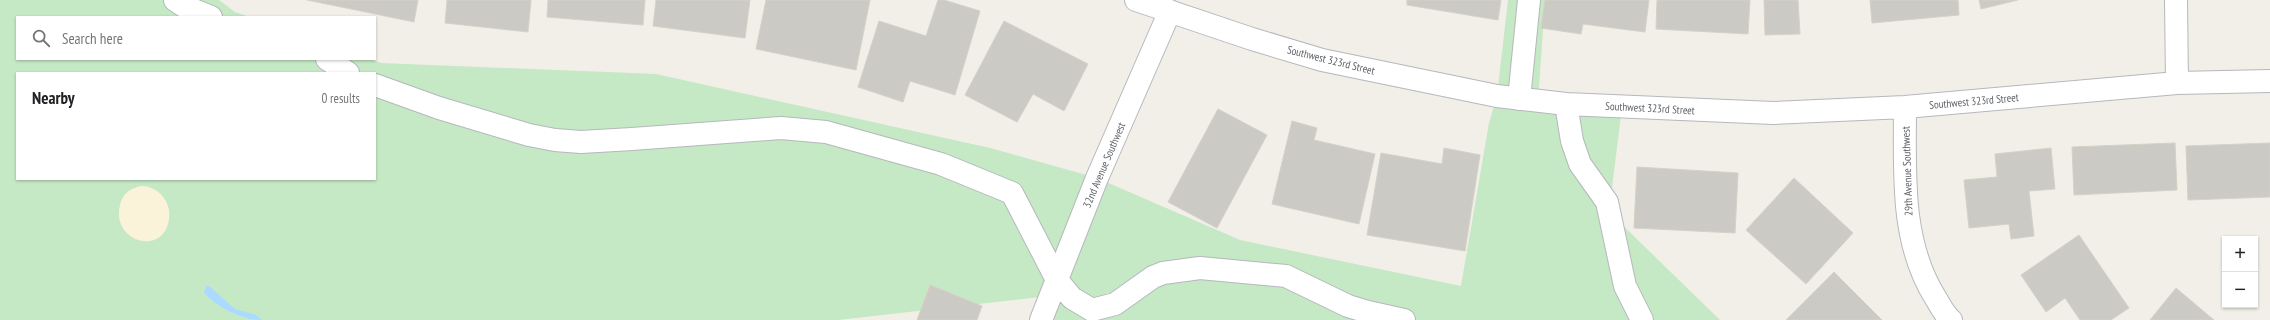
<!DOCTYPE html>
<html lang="en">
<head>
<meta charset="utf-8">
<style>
	:root { --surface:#fff; --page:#f2f2f2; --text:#202124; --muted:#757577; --line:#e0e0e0 }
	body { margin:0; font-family:"PT Sans Narrow",sans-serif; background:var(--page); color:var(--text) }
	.controls { position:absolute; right:12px; bottom:12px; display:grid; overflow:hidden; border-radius:0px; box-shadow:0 1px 3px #0004 }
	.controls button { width:36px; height:36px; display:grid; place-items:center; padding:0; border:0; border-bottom:1px solid var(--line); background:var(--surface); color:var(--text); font:20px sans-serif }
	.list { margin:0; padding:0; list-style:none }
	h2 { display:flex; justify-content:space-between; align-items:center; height:52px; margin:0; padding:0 16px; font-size:17px }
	h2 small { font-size:13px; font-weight:400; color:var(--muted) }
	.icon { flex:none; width:22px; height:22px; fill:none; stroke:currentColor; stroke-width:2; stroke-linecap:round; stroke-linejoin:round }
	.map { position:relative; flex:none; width:2270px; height:320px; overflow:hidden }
	.search { position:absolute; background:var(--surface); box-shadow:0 1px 3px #0004; left:16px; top:16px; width:360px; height:44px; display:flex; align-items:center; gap:10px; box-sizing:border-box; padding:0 14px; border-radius:0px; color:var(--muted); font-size:15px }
	.panel { position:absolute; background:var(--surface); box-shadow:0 1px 3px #0004; left:16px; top:72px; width:360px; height:108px; border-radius:0px }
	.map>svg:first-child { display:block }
	.green { fill:#c5e8c5; fill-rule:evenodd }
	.sand { fill:#fbf3d9 }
	.water { fill:#aadaff }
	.building { fill:#cccac5; stroke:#d6d1c6 }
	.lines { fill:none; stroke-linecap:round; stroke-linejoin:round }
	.minor-casing { stroke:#b5b8bc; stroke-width:24 }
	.minor { stroke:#fff; stroke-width:22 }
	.labels { text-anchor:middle; stroke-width:3.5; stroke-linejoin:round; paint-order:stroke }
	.street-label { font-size:11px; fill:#5f6368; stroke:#fff }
</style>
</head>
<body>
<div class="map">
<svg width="2270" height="320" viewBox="0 0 2270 320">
	<rect width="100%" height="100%" fill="#f1efe8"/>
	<!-- green -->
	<path class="green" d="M 0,0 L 219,0 L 235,12 L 250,17 L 17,17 L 17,59 L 371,59 L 381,63 L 656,74 L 990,148 L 1097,178 L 1240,240 L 1461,286 L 1489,123 L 1497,96 L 1508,0 L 1545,0 L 1538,102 L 1622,107 L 1609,212 L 1720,320 L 1041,320 L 1049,296 L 838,320 L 0,320 ZM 17,73 L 375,73 L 375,179 L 17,179 Z"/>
	<!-- sand -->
	<path class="sand" d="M 141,186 C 160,186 174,205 168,224 C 159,256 111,240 120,205 C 123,193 129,189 141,186 Z"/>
	<!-- water -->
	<path class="water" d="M 206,286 L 209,286 L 235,309 L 256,315 L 262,320 C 242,320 217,307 204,293 Z"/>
	<!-- building -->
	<path class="building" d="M 307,0 L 418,0 L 414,22 Z
		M 447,0 L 531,0 L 528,32 L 445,23 Z
		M 548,0 L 645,0 L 643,25 L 547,17 Z
		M 656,0 L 750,0 L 745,38 L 653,26 Z
		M 766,0 L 870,0 L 856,70 L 756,49 Z
		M 938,0 L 944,0 L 980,11 L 955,95 L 910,81 L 903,102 L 858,87 L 879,21 L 926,36 Z
		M 1407,0 L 1501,0 L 1498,20 L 1407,5 Z
		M 1545,0 L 1649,0 L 1645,32 L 1583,24 L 1581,34 L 1541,28 Z
		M 1657,0 L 1750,0 L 1748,34 L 1656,29 Z
		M 1764,0 L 1798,0 L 1800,34 L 1765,35 Z
		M 1870,0 L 1958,0 L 1959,15 L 1872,23 Z
		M 1979,0 L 2018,0 L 1981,9 Z
		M 1004,21 L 1088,64 L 1064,111 L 1033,94 L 1017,122 L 965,95 Z
		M 1218,109 L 1267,135 L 1217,228 L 1168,202 Z
		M 1292,121 L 1317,128 L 1314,140 L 1375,154 L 1359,224 L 1272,204 Z
		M 2175,143 L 2177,190 L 2074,195 L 2072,147 Z
		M 2270,143 L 2270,197 L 2188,200 L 2186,146 Z
		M 1444,148 L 1480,155 L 1465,251 L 1367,235 L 1381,153 L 1442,164 Z
		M 2051,148 L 2055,189 L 2029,191 L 2034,236 L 2011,239 L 2009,224 L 1969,228 L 1964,180 L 1997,177 L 1995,154 Z
		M 1637,167 L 1738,173 L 1735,233 L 1634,228 Z
		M 1794,178 L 1853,233 L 1806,284 L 1746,230 Z
		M 2079,235 L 2129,308 L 2111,320 L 2080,320 L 2065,298 L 2046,312 L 2021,275 Z
		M 1834,272 L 1882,320 L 1786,320 Z
		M 930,285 L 982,306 L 977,320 L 917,320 Z
		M 2176,288 L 2214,320 L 2150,320 Z"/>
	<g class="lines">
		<defs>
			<path id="minor" d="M 175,0 L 184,6 L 211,17
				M 1136,0 L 1252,39 L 1322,60 L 1497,96 L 1566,104 L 1773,113 L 1905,107 L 2177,83 L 2270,81
				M 2176,0 L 2177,83
				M 327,59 L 348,73
				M 375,85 L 439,108 L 529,135 L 555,140 L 581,142 L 632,139 L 781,128 L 826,132 L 941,164 L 1012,193 L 1057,280 L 1072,298 L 1092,310 L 1115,304 L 1153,277 L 1163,273 L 1200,268 L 1286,276 L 1348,306 L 1368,312 L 1404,320
				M 1519,99 L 1529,0
				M 1566,104 L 1572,141 L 1580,164 L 1607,202 L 1625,286 L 1642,320
				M 1905,107 C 1905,171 1900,241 1935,297 C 1940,305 1944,314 1951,320
				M 1041,320 L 1097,178 L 1170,11"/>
		</defs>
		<!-- minor casing -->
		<use href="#minor" class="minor-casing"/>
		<!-- minor -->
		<use href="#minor" class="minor"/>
	</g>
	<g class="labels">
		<!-- street labels -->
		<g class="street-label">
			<text transform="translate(1331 60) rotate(14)" y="4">Southwest 323rd Street</text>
			<text transform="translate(1974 101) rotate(-5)" y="4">Southwest 323rd Street</text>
			<text transform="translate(1650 108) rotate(3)" y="4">Southwest 323rd Street</text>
			<text transform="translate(1104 165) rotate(-67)" y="4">32nd Avenue Southwest</text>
			<text transform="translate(1907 171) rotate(-92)" y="4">29th Avenue Southwest</text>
		</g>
	</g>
</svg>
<div class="controls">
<button>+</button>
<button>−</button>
</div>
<div class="search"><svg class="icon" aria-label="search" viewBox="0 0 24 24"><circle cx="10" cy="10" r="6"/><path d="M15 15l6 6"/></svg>Search here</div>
<section class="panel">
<h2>Nearby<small>0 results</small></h2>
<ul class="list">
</ul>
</section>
</div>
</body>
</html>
